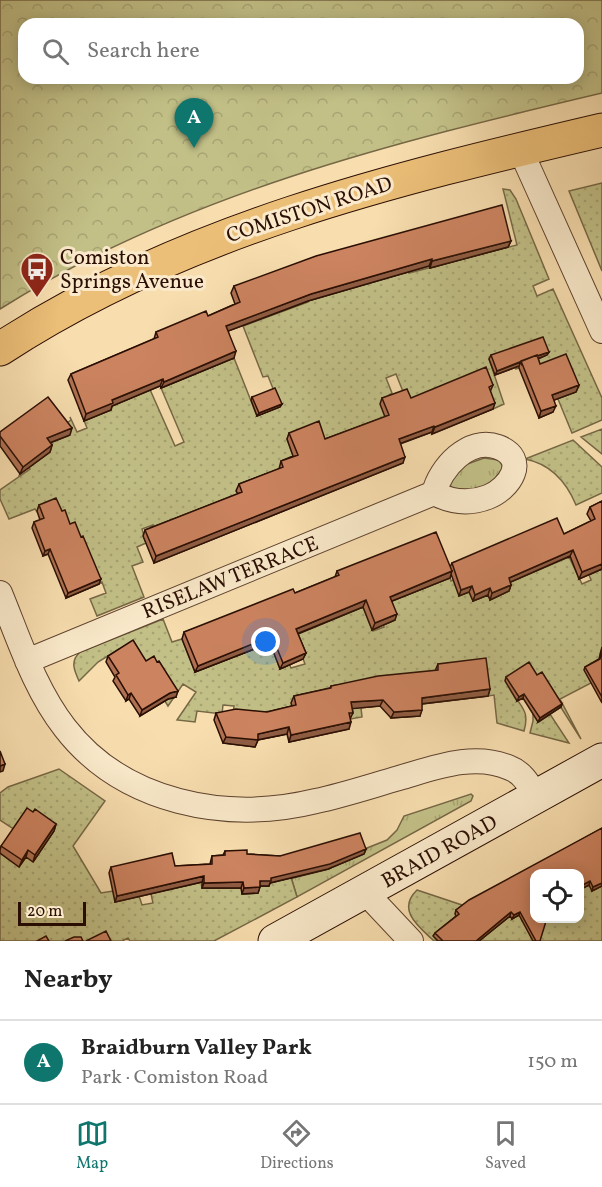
<!DOCTYPE html>
<html lang="en">
<head>
<meta charset="utf-8">
<style>
	:root { --surface:#fff; --page:#f6f6f6; --text:#222; --muted:#767676; --line:#e0e0e0; --accent:#0f766e }
	body { margin:0; font-family:Vollkorn,serif; background:var(--page); color:var(--text) }
	.controls { position:absolute; right:18px; bottom:18px; display:grid; overflow:hidden; border-radius:12px; box-shadow:0 3px 15px #0003 }
	.controls button { width:54px; height:54px; display:grid; place-items:center; padding:0; border:0; border-bottom:2px solid var(--line); background:var(--surface); color:var(--text); font:30px sans-serif }
	.scale { position:absolute; left:18px; bottom:15px; width:68px; box-sizing:border-box; padding-left:6px; border:3px solid #2a0e03; border-top:0; font-size:16px; line-height:21px; white-space:nowrap; color:#2a0e03; -webkit-text-stroke:4px #faeacb; paint-order:stroke }
	.you { position:absolute; left:266px; top:642px; width:21px; height:21px; margin:-15px; border:4px solid #fff; border-radius:50%; background:#1a73e8; box-shadow:0 0 0 9px #1a73e833 }
	.badge { display:grid; place-items:center; width:39px; height:39px; border-radius:50%; background:var(--accent); color:#fff; font-size:20px; font-weight:700 }
	.pin { position:absolute; translate:-50% -50px; filter:drop-shadow(0 2px 3px #0008) }
	.pin::after { content:''; position:absolute; top:32px; width:21px; height:18px; background:inherit; clip-path:polygon(0 0,100% 0,50% 100%) }
	.list { margin:0; padding:0; list-style:none }
	h2 { display:flex; justify-content:space-between; align-items:center; height:78px; margin:0; padding:0 24px; font-size:26px }
	h2 small { font-size:20px; font-weight:400; color:var(--muted) }
	.list li { display:grid; grid-template-columns:39px 1fr auto; gap:18px; align-items:center; box-sizing:border-box; height:84px; padding:0 24px; border-top:2px solid var(--line) }
	.list b { display:block; font-size:22px; white-space:nowrap }
	.list p { margin:0; font-size:20px; white-space:nowrap; color:var(--muted) }
	.list em { font-size:20px; font-style:normal; color:var(--muted) }
	.icon { flex:none; width:33px; height:33px; fill:none; stroke:currentColor; stroke-width:2; stroke-linecap:round; stroke-linejoin:round }
	.map { position:relative; flex:none; width:602px; height:941px; overflow:hidden }
	.search { position:absolute; background:var(--surface); box-shadow:0 3px 15px #0003; left:18px; right:18px; top:18px; height:66px; display:flex; align-items:center; gap:15px; box-sizing:border-box; padding:0 21px; border-radius:18px; color:var(--muted); font-size:22px }
	.sheet { height:162px; background:var(--surface) }
	nav { display:flex; justify-content:space-around; align-items:center; box-sizing:border-box; height:84px; border-top:2px solid var(--line); background:var(--surface); font-size:16px; color:var(--muted) }
	nav a { display:grid; justify-items:center; gap:3px }
	nav .on { color:var(--accent) }
	.map>svg:first-child { display:block }
	.grass { fill:url(#grass-tufts); stroke:#766745; stroke-width:1.5 }
	.park { fill:url(#park-crowns); stroke:#766745; stroke-width:1.5; fill-rule:evenodd }
	.garden { fill:url(#garden-dots); stroke:#766745; stroke-width:1.5 }
	.lines { fill:none; stroke-linecap:round; stroke-linejoin:round }
	.street-casing { stroke:#5e422e; stroke-width:26 }
	.secondary-casing { stroke:#2a0e03; stroke-width:35 }
	.primary-casing { stroke:#2a0e03; stroke-width:35 }
	.street { stroke:#faeacb; stroke-width:24 }
	.secondary { stroke:#faeacb; stroke-width:33 }
	.primary { stroke:#ecbf78; stroke-width:33 }
	.wall { fill:#af7153; stroke:#2a0e03; stroke-width:1.5 }
	.shaded-wall { fill:#8f5c43; stroke:#2a0e03; stroke-width:1.5 }
	.building { fill:#cc8360; stroke:#2a0e03; stroke-width:1.5 }
	.labels { text-anchor:middle; stroke-width:6; stroke-linejoin:round; paint-order:stroke }
	.street-label { font-size:21px; fill:#2a0e03; stroke:#faeacb }
	.poi-label { font-size:21px; fill:#2a0e03; stroke:#faeacb; text-anchor:start }
</style>
</head>
<body>
<div class="map">
<svg width="602" height="941" viewBox="0 0 602 941">
	<defs>
		<pattern id="grass-tufts" width="24" height="20" patternUnits="userSpaceOnUse" patternTransform="scale(1.5)"><rect width="24" height="20" fill="#c2c087"/><path d="M3 7l-1-3M5 7V3M7 7l1-3M15 17l-1-3M17 17v-4M19 17l1-3" fill="none" stroke="#a7a473"/></pattern>
		<pattern id="park-crowns" width="20" height="18" patternUnits="userSpaceOnUse" patternTransform="scale(1.5)"><rect width="20" height="18" fill="#c2c087"/><path d="M2 6a3 3 0 1 1 6 0M12 15a3 3 0 1 1 6 0" fill="none" stroke="#a7a473"/></pattern>
		<pattern id="garden-dots" width="8" height="8" patternUnits="userSpaceOnUse" patternTransform="scale(1.5)"><rect width="8" height="8" fill="#c2c087"/><path d="M2 2h.1M6 6h.1" fill="none" stroke="#a7a473" stroke-width="1.8" stroke-linecap="round"/></pattern>
	</defs>
	<rect width="100%" height="100%" fill="#f8deaf"/>
	<filter id="stains"><feTurbulence type="fractalNoise" baseFrequency=".00333" numOctaves="4"/><feColorMatrix values="0 0 0 0 .2 0 0 0 0 .09 0 0 0 0 .02 0 0 0 .5 -.17"/></filter>
	<radialGradient id="worn" r=".72"><stop offset=".6" stop-color="#630" stop-opacity="0"/><stop offset="1" stop-color="#630" stop-opacity=".3"/></radialGradient>
	<!-- grass -->
	<path class="grass" d="M 484,458 L 499,460 L 502,465 L 503,471 C 486,489 475,495 451,488 L 450,482 L 459,467 Z
		M 471,794 L 473,796 L 471,801 L 297,897 L 286,860 L 289,859 L 293,878 L 329,869 L 362,850 L 387,840 L 397,830 L 404,816 Z"/>
	<!-- park -->
	<path class="park" d="M 0,0 L 602,0 L 602,93 C 395,142 183,194 0,309 ZM 24,24 L 578,24 L 578,78 L 24,78 Z"/>
	<!-- garden -->
	<path class="garden" d="M 602,183 L 602,271 L 569,191 Z
		M 503,189 L 510,190 L 516,199 L 549,279 L 533,286 L 537,296 L 553,289 L 602,398 L 602,420 L 572,433 L 558,399 L 538,371 L 534,362 L 516,369 L 511,352 L 489,359 L 504,404 L 493,409 L 415,422 L 396,374 L 386,378 L 392,393 L 389,395 L 398,417 L 389,428 L 323,445 L 287,439 L 295,461 L 283,479 L 239,499 L 155,531 L 153,525 L 142,529 L 146,543 L 137,547 L 143,562 L 132,566 L 144,597 L 97,616 L 90,599 L 106,593 L 102,582 L 91,586 L 35,509 L 9,519 L 0,499 L 0,490 L 30,469 L 24,460 L 41,458 L 49,452 L 42,442 L 71,420 L 70,417 L 77,432 L 87,428 L 79,408 L 105,397 L 140,367 L 175,446 L 184,442 L 161,388 L 234,358 L 257,416 L 280,406 L 268,376 L 263,377 L 243,326 L 308,302 L 300,278 L 403,255 L 409,273 L 517,245 Z
		M 602,429 L 602,454 L 581,437 Z
		M 573,440 L 602,467 L 602,493 L 576,505 C 566,481 551,464 525,459 Z
		M 569,557 L 582,584 L 591,580 L 589,575 L 602,569 L 602,649 L 600,654 L 602,658 L 591,683 L 560,699 L 581,739 L 548,687 L 511,690 C 521,708 530,710 524,731 L 497,723 L 494,695 L 488,696 L 439,670 L 376,706 L 361,708 L 362,717 L 351,719 L 344,689 L 292,703 L 293,712 L 279,723 L 282,735 L 266,738 L 266,730 L 233,715 L 234,706 L 223,705 L 222,714 L 197,711 L 195,722 L 177,720 L 196,692 L 183,684 L 168,706 L 144,667 L 119,649 L 98,662 L 79,681 C 74,670 70,661 80,652 L 163,619 L 172,642 L 182,639 L 195,672 L 270,643 L 280,669 L 287,666 L 282,647 L 291,668 L 305,664 L 294,635 L 363,607 L 373,631 L 384,627 L 377,610 L 385,596 L 450,578 L 451,581 L 463,576 L 473,601 L 488,595 L 490,599 L 506,584 Z
		M 533,713 L 539,722 L 550,714 L 569,743 L 530,733 L 533,721 Z
		M 59,769 L 105,801 L 73,846 L 101,893 L 113,891 L 139,896 L 142,905 L 153,903 L 151,894 L 174,876 L 258,887 L 268,862 L 286,861 L 297,897 L 214,941 L 130,941 L 128,938 L 122,941 L 0,941 L 0,853 L 19,867 L 15,830 L 0,820 L 0,793 L 8,787 Z
		M 588,884 L 602,886 L 602,941 L 474,941 L 481,939 L 505,917 L 520,914 L 522,921 L 580,918 L 580,889 Z
		M 417,890 L 465,906 L 458,918 L 434,936 L 438,941 L 434,941 C 419,927 396,910 417,890 Z"/>
	<g class="lines">
		<defs>
			<path id="street" d="M 520,149 L 602,331
				M 0,593 C 19,639 34,688 65,728 C 123,803 226,823 316,801 C 344,795 371,786 399,778 C 434,768 474,752 510,768 C 523,773 529,785 537,797
				M 27,661 L 434,493 C 451,502 470,504 488,497 C 509,489 530,459 498,447 C 469,436 440,468 434,493
				M 365,892 L 411,941"/>
			<path id="secondary" d="M 275,941 L 602,760"/>
			<path id="primary" d="M 0,349 C 182,230 393,179 602,130"/>
		</defs>
		<!-- street casing -->
		<use href="#street" class="street-casing"/>
		<!-- secondary casing -->
		<use href="#secondary" class="secondary-casing"/>
		<!-- primary casing -->
		<use href="#primary" class="primary-casing"/>
		<!-- street -->
		<use href="#street" class="street"/>
		<!-- secondary -->
		<use href="#secondary" class="secondary"/>
		<!-- primary -->
		<use href="#primary" class="primary"/>
	</g>
	<!-- wall -->
	<path class="wall" d="M 511,241 L 508,247 L 430,268 L 429,266 L 308,301 L 228,331 L 234,358 L 161,388 L 160,386 L 112,406 L 111,410 L 84,421 L 68,380 L 71,374 L 154,339 L 156,332 L 208,316 L 235,304 L 231,293 L 234,286 Z
		M 549,352 L 547,355 L 538,359 L 540,364 L 579,385 L 576,392 L 554,400 L 553,412 L 539,418 L 519,368 L 519,366 L 495,375 L 489,359 L 491,355 Z
		M 493,385 L 490,392 L 493,409 L 432,434 L 432,432 L 400,444 L 403,463 L 154,563 L 143,536 L 145,530 L 238,494 L 236,491 L 239,484 L 279,469 L 281,461 L 293,456 L 287,439 L 289,433 L 325,439 L 385,417 L 380,404 L 382,398 L 411,398 Z
		M 252,397 L 282,404 L 280,407 L 257,416 L 251,400 Z
		M 0,432 L 70,435 L 50,443 L 52,445 L 50,452 L 20,474 L 0,446 Z
		M 602,501 L 602,569 L 579,579 L 570,556 L 510,582 L 511,585 L 509,591 L 490,600 L 488,595 L 473,601 L 469,592 L 459,596 L 451,574 L 450,578 L 392,601 L 395,620 L 372,630 L 363,607 L 298,634 L 306,653 L 303,659 L 280,669 L 270,643 L 195,672 L 182,639 L 184,632 L 295,593 L 335,577 L 337,571 L 450,567 L 452,563 L 564,534 L 591,521 L 587,514 L 590,507 Z
		M 39,505 L 62,511 L 70,524 L 99,584 L 66,598 L 48,554 L 43,556 L 32,528 L 34,522 L 40,520 L 37,511 Z
		M 602,647 L 602,703 L 584,670 L 585,667 L 599,659 Z
		M 108,656 L 146,661 L 176,697 L 168,699 L 140,716 L 129,699 L 126,701 L 113,681 L 115,677 L 106,662 Z
		M 438,664 L 490,689 L 488,696 L 422,704 L 420,716 L 391,718 L 380,706 L 352,708 L 353,713 L 350,719 L 349,729 L 289,742 L 287,734 L 258,740 L 255,747 L 223,743 L 214,720 L 216,713 L 267,712 L 292,706 L 291,703 L 294,696 L 330,688 L 331,686 L 435,671 Z
		M 537,675 L 562,704 L 561,707 L 538,722 L 523,698 L 517,701 L 505,681 L 506,677 Z
		M 33,812 L 56,824 L 54,831 L 33,862 L 26,857 L 19,867 L 0,853 L 0,850 L 1,846 Z
		M 602,828 L 602,886 L 592,891 L 589,885 L 579,890 L 579,873 L 534,873 L 540,941 L 533,941 L 519,915 L 512,919 L 510,916 L 479,941 L 438,941 L 433,936 L 435,933 L 456,916 L 455,914 L 456,910 Z
		M 366,849 L 364,854 L 328,869 L 270,883 L 269,886 L 260,886 L 258,893 L 242,894 L 241,888 L 202,888 L 202,882 L 115,902 L 109,873 L 111,867 L 175,866 L 210,864 L 212,856 L 223,855 L 225,851 L 247,854 L 280,856 Z"/>
	<!-- shaded-wall -->
	<path class="shaded-wall" d="M 511,241 L 508,247 L 430,268 L 432,261 Z
		M 432,259 L 429,266 L 308,301 L 223,333 L 226,326 L 311,294 Z
		M 236,351 L 234,358 L 161,388 L 164,382 Z
		M 549,352 L 547,355 L 522,365 L 521,362 Z
		M 521,362 L 519,366 L 495,375 L 497,371 Z
		M 163,379 L 160,386 L 112,406 L 111,410 L 84,421 L 86,414 L 112,400 Z
		M 579,385 L 576,392 L 549,402 L 552,395 Z
		M 495,403 L 493,409 L 432,434 L 435,427 Z
		M 282,404 L 280,407 L 257,416 L 259,413 Z
		M 556,406 L 553,412 L 539,418 L 541,411 Z
		M 434,426 L 432,432 L 396,445 L 399,439 Z
		M 72,428 L 70,435 L 44,445 L 47,438 Z
		M 52,445 L 50,452 L 20,474 L 23,467 Z
		M 405,457 L 403,463 L 154,563 L 156,556 Z
		M 50,549 L 48,554 L 43,556 L 45,551 Z
		M 573,550 L 570,556 L 506,584 L 509,578 Z
		M 602,564 L 602,569 L 579,579 L 582,572 Z
		M 452,571 L 450,578 L 387,603 L 390,597 Z
		M 101,579 L 99,584 L 66,598 L 68,593 Z
		M 511,585 L 509,591 L 490,600 L 492,593 Z
		M 472,586 L 469,592 L 459,596 L 461,590 Z
		M 490,588 L 488,595 L 473,601 L 475,595 Z
		M 366,600 L 363,607 L 294,635 L 296,629 Z
		M 397,614 L 395,620 L 372,630 L 375,623 Z
		M 272,636 L 270,643 L 195,672 L 198,666 Z
		M 306,653 L 303,659 L 280,669 L 283,663 Z
		M 490,689 L 488,696 L 420,704 L 422,698 Z
		M 178,691 L 176,697 L 168,699 L 140,716 L 142,710 L 170,693 Z
		M 131,693 L 129,699 L 126,701 L 128,695 Z
		M 524,694 L 523,698 L 517,701 L 519,697 Z
		M 383,700 L 380,706 L 349,709 L 351,702 Z
		M 562,704 L 561,707 L 538,722 L 540,718 Z
		M 422,710 L 420,716 L 391,718 L 394,712 Z
		M 351,722 L 349,729 L 289,742 L 291,735 Z
		M 289,727 L 287,734 L 257,740 L 258,740 L 255,747 L 223,743 L 226,737 L 258,734 Z
		M 5,764 L 3,771 L 0,772 L 0,766 Z
		M 56,824 L 54,831 L 33,862 L 35,855 Z
		M 366,849 L 364,854 L 328,869 L 270,883 L 269,886 L 258,886 L 260,881 Z
		M 28,850 L 26,857 L 19,867 L 22,860 Z
		M 204,876 L 202,882 L 115,902 L 117,896 Z
		M 590,881 L 589,885 L 579,890 L 579,887 Z
		M 243,882 L 241,888 L 202,888 L 204,883 Z
		M 602,883 L 602,886 L 592,891 L 593,887 Z
		M 260,887 L 258,893 L 242,894 L 244,888 Z
		M 511,912 L 510,916 L 479,941 L 476,941 Z
		M 520,912 L 519,915 L 512,919 L 514,915 Z"/>
	<!-- building -->
	<path class="building" d="M 502,205 L 511,241 L 432,261 L 432,259 L 311,294 L 226,326 L 236,351 L 164,382 L 163,379 L 112,400 L 113,403 L 86,414 L 71,374 L 158,337 L 156,332 L 206,311 L 208,316 L 240,302 L 234,286 L 316,256 Z
		M 543,337 L 549,352 L 537,356 L 537,355 L 497,371 L 491,355 Z
		M 566,354 L 579,385 L 552,395 L 556,406 L 541,411 L 521,361 L 537,355 L 540,364 Z
		M 486,367 L 493,385 L 489,387 L 495,403 L 435,427 L 434,426 L 399,439 L 405,457 L 156,556 L 145,530 L 242,492 L 239,484 L 283,467 L 281,461 L 298,455 L 289,433 L 319,421 L 325,439 L 389,415 L 382,398 L 407,389 L 411,398 Z
		M 275,388 L 282,404 L 259,413 L 252,397 Z
		M 48,397 L 72,428 L 47,438 L 52,445 L 23,467 L 0,436 L 0,432 Z
		M 56,498 L 62,511 L 65,510 L 70,524 L 75,522 L 81,537 L 83,536 L 101,579 L 68,593 L 50,549 L 45,551 L 34,522 L 44,518 L 39,505 Z
		M 602,501 L 602,564 L 582,572 L 573,550 L 509,578 L 511,585 L 492,593 L 490,588 L 475,595 L 472,586 L 461,590 L 452,563 L 557,518 L 564,534 L 595,519 L 590,507 Z
		M 436,532 L 452,571 L 390,597 L 397,614 L 375,623 L 366,600 L 296,629 L 306,653 L 283,663 L 272,636 L 198,666 L 184,632 L 293,589 L 295,593 L 339,575 L 337,571 Z
		M 133,640 L 146,661 L 154,656 L 157,662 L 159,661 L 178,691 L 170,693 L 142,710 L 131,693 L 128,695 L 116,675 L 119,673 L 108,656 Z
		M 602,648 L 602,697 L 585,667 L 600,659 Z
		M 486,658 L 490,689 L 422,698 L 422,710 L 394,712 L 383,700 L 351,702 L 353,713 L 349,713 L 351,722 L 291,735 L 289,727 L 258,734 L 258,740 L 226,737 L 216,713 L 236,709 L 267,712 L 296,705 L 294,696 L 331,688 L 331,686 L 378,676 L 438,670 L 438,664 Z
		M 529,662 L 537,675 L 542,672 L 562,704 L 540,718 L 524,694 L 519,697 L 506,677 Z
		M 0,751 L 5,764 L 0,766 Z
		M 27,808 L 33,812 L 35,809 L 56,824 L 35,855 L 28,850 L 22,860 L 1,846 Z
		M 602,828 L 602,883 L 593,887 L 590,881 L 579,887 L 579,873 L 534,873 L 534,918 L 547,918 L 540,941 L 536,941 L 520,912 L 514,915 L 511,912 L 476,941 L 443,941 L 435,933 L 459,914 L 456,910 L 469,900 Z
		M 360,833 L 366,849 L 330,864 L 271,878 L 271,881 L 260,881 L 260,887 L 244,888 L 243,882 L 204,883 L 204,876 L 117,896 L 111,867 L 172,853 L 175,866 L 212,864 L 212,856 L 225,855 L 225,851 L 247,850 L 247,854 L 280,856 Z
		M 106,931 L 111,941 L 86,941 Z
		M 46,936 L 49,941 L 37,941 Z
		M 74,937 L 81,937 L 83,941 L 65,941 Z"/>
	<!-- icons -->
	<defs>
		<symbol id="bus-pin" viewBox="-11 -11 22 30"><path d="M0 17L-7.5 6A9.5 9.5 0 1 1 7.5 6Z" fill="#8f2418" stroke="#faeacb"/><path d="M-5-6H5V4H4V6H2V4H-2V6H-4V4H-5ZM-3.5-4V0h7V-4ZM-3.5 1.2v1.5H-2V1.2ZM2 1.2v1.5H3.5V1.2Z" fill="#fff"/></symbol>
	</defs>
	<g fill-rule="evenodd">
		<use href="#bus-pin" x="18" y="250" width="38" height="52"/>
	</g>
	<g class="labels">
		<!-- street labels -->
		<g class="street-label">
			<text transform="translate(309 209) rotate(-18)" y="7">COMISTON ROAD</text>
			<text transform="translate(230 577) rotate(-22)" y="7">RISELAW TERRACE</text>
			<text transform="translate(439 851) rotate(-29)" y="7">BRAID ROAD</text>
		</g>
		<!-- poi labels -->
		<g class="poi-label">
			<text x="60" y="264">Comiston<tspan x="60" dy="24">Springs Avenue</tspan></text>
		</g>
	</g>
	<rect width="100%" height="100%" filter="url(#stains)"/>
	<rect width="100%" height="100%" fill="url(#worn)"/>
</svg>
<div class="controls">
<button><svg class="icon" aria-label="locate" viewBox="0 0 24 24"><circle cx="12" cy="12" r="6"/><path d="M12 2v4M12 18v4M2 12h4M18 12h4"/></svg></button>
</div>
<div class="scale">20 m</div>
<div class="you"></div>
<div class="pin badge" style="left:194px;top:148px">A</div>
<div class="search"><svg class="icon" aria-label="search" viewBox="0 0 24 24"><circle cx="10" cy="10" r="6"/><path d="M15 15l6 6"/></svg>Search here</div>
</div>
<section class="sheet">
<h2>Nearby<small></small></h2>
<ul class="list">
<li><span class="badge">A</span><div><b>Braidburn Valley Park</b><p>Park · Comiston Road</p></div><em>150 m</em></li>
</ul>
</section>
<nav>
<a class="on"><svg class="icon" aria-label="map" viewBox="0 0 24 24"><path d="M3 6l6-2 6 2 6-2v14l-6 2-6-2-6 2zM9 4v14M15 6v14"/></svg>Map</a>
<a><svg class="icon" aria-label="directions" viewBox="0 0 24 24"><path d="M12 3l9 9-9 9-9-9zM9 14v-3h6M13 9l2 2-2 2"/></svg>Directions</a>
<a><svg class="icon" aria-label="saved" viewBox="0 0 24 24"><path d="M7 4h10v16l-5-4-5 4z"/></svg>Saved</a>
</nav>
</body>
</html>
